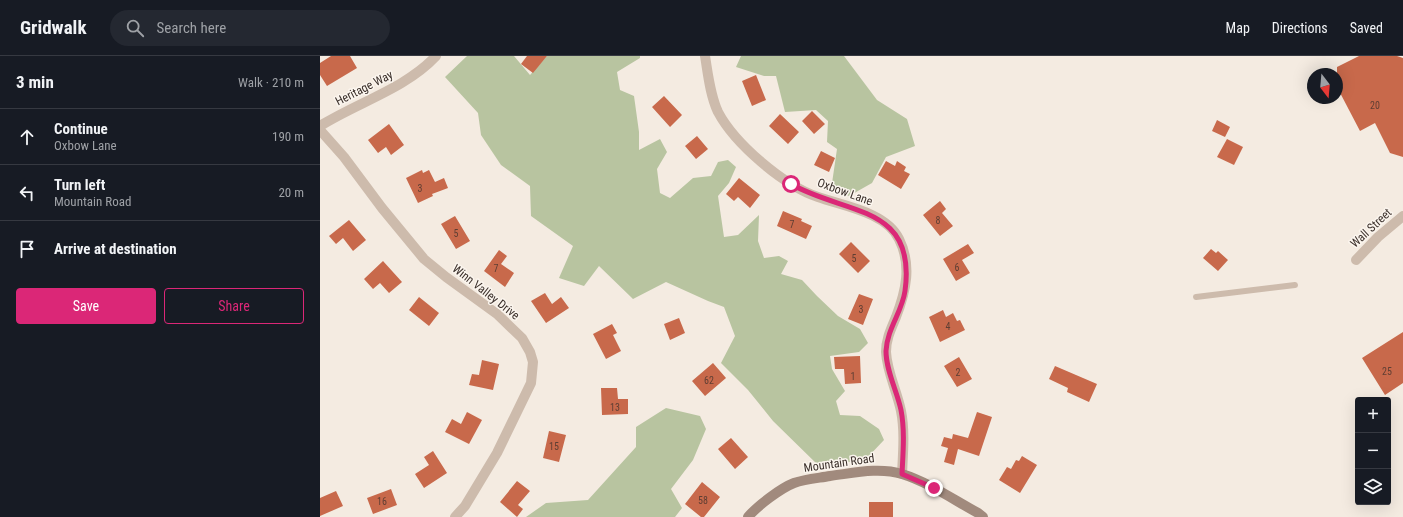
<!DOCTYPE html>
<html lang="en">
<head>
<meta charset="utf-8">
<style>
	:root { --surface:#171b24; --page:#242831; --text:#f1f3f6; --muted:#9ea1a6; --line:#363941; --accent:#db2777 }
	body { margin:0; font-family:"Roboto Condensed",sans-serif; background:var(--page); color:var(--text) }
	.controls { position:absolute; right:12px; bottom:12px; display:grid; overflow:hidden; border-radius:4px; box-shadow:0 4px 16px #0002 }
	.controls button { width:36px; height:36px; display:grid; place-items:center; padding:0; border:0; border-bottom:1px solid var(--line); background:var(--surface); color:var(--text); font:20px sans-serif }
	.compass { position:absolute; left:987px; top:12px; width:36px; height:36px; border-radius:50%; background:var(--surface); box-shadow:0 4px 16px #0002; rotate:164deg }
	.stop { position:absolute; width:12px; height:12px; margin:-9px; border:3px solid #db2777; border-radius:50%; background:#fff }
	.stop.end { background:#db2777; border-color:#fff; box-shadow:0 1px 4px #0008 }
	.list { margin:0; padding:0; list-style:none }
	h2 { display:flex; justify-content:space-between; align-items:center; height:52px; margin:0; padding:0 16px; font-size:17px }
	h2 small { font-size:13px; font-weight:400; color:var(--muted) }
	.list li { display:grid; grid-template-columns:26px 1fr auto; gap:12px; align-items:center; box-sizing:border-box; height:56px; padding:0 16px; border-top:1px solid var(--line) }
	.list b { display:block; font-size:15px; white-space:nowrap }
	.list p { margin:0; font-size:13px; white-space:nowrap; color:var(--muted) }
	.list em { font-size:13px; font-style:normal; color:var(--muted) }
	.actions { display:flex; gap:8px; padding:12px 16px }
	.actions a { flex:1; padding:9px 0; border:1px solid var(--accent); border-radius:4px; text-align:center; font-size:14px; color:var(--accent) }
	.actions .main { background:var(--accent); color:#fff }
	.icon { flex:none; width:22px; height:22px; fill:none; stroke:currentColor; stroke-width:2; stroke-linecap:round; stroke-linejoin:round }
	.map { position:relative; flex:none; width:1083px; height:461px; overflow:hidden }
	header { display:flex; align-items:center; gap:24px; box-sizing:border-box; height:56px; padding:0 20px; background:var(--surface); border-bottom:1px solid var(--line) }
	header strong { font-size:19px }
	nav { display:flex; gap:22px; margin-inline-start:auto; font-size:14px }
	.search { width:280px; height:36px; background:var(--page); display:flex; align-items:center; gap:10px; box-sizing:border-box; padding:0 14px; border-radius:22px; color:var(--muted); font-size:15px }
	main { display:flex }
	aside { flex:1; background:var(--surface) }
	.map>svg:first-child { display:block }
	.green { fill:#b8c4a0 }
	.building { fill:#c8694b }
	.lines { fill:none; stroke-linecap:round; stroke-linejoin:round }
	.lane { stroke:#cdbbac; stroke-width:6 }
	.street { stroke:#cdbbac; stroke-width:10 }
	.secondary { stroke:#a18a7d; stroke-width:10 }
	.route { stroke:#db2777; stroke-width:5 }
	.labels { text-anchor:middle; stroke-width:3; stroke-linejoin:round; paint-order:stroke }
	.number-label { font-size:10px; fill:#5e3e33 }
	.street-label { font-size:12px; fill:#3b302b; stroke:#fbf5ee }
</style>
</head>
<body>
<header>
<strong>Gridwalk</strong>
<div class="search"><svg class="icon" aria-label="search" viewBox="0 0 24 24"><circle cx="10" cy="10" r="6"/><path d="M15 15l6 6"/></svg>Search here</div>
<nav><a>Map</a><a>Directions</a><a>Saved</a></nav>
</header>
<main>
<aside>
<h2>3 min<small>Walk · 210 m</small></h2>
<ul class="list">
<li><svg class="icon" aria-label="ahead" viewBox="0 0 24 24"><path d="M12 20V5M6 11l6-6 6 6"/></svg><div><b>Continue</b><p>Oxbow Lane</p></div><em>190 m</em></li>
<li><svg class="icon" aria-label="left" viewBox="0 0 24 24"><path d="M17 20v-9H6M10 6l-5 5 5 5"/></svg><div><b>Turn left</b><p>Mountain Road</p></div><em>20 m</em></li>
<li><svg class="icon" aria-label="arrive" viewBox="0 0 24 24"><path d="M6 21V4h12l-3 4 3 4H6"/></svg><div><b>Arrive at destination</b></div></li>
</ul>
<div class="actions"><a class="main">Save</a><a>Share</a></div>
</aside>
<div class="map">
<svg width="1083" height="461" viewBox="0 0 1083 461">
	<rect width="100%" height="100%" fill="#f4ebe1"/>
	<!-- green -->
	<path class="green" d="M 147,0 L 194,0 L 210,19 L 227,0 L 320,0 L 320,2 L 297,16 L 300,34 L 314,40 L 319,76 L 319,94 L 340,83 L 347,96 L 337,113 L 340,137 L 350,142 L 373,122 L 391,120 L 398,106 L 408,104 L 416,111 L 409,127 L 398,140 L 404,181 L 418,179 L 439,159 L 438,185 L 444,202 L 459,200 L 468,205 L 461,218 L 482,224 L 497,240 L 518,260 L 540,273 L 548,287 L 539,296 L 510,300 L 512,313 L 525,335 L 516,345 L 520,359 L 540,360 L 559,373 L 564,384 L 546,403 L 500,411 L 453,365 L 428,334 L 401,307 L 415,280 L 404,251 L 388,245 L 346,226 L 313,243 L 279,210 L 264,230 L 239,222 L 253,190 L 211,160 L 210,130 L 181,109 L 161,79 L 158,57 L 125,21 Z
		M 421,0 L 524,0 L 557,44 L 587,63 L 595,90 L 566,101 L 552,127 L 529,140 L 511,134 L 517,93 L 507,86 L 508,65 L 496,54 L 465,56 L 456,20 L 444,20 L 416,11 Z
		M 346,352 L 380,360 L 386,373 L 373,404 L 351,433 L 362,452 L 355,461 L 206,461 L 226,447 L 268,444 L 316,391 L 316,371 Z"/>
	<!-- building -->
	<path class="building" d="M 11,0 L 30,0 L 37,12 L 7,30 L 0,19 L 0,7 Z
		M 207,0 L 227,0 L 213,17 L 201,8 Z
		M 1039,0 L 1077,0 L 1083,2 L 1083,101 L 1070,97 L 1055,67 L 1040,75 L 1017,31 L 1017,11 Z
		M 436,19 L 446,44 L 432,50 L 422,25 Z
		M 344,40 L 362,59 L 350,71 L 332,51 Z
		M 492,55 L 505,68 L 494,78 L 482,65 Z
		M 460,58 L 479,76 L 468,88 L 449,70 Z
		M 897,64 L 910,71 L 905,81 L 892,75 Z
		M 69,68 L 84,89 L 71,99 L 66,91 L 58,97 L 48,84 Z
		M 377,80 L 388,93 L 376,103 L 365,90 Z
		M 907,83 L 923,91 L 914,109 L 897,101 Z
		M 501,95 L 515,102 L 509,116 L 494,109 Z
		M 566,105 L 575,110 L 577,105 L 586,111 L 584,115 L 590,118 L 581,133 L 558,119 Z
		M 102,114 L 103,117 L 109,114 L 115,126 L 124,122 L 128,132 L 112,138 L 113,140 L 98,147 L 86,122 Z
		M 419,122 L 440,139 L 430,152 L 418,141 L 414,145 L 406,138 Z
		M 620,145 L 626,153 L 622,157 L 633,170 L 620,180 L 603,159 Z
		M 463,155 L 482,163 L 481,165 L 492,170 L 486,183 L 457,170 Z
		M 135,160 L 150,185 L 136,193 L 121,168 Z
		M 29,164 L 46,184 L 33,195 L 23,182 L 16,188 L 9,180 Z
		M 531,186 L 550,205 L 538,217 L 519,198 Z
		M 648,188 L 654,197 L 642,204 L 650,217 L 636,225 L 623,203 Z
		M 891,193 L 896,197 L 898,195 L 908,204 L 898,215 L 883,202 Z
		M 179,194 L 187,200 L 181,208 L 194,217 L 185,231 L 164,215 Z
		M 63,205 L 82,226 L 69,237 L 60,227 L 53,233 L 44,223 Z
		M 225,237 L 232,248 L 241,241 L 249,252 L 226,267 L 211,245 Z
		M 539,238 L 553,243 L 543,269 L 528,263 Z
		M 99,241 L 119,257 L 109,270 L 89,254 Z
		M 623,254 L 626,261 L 633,257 L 637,265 L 640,264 L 645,274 L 620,286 L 609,261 Z
		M 359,262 L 365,277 L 350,284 L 344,268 Z
		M 292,268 L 297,277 L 293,279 L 301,295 L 286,303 L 273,278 Z
		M 1083,276 L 1083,327 L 1065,339 L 1042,302 Z
		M 540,300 L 541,327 L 525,328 L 524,313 L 515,313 L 514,301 Z
		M 639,301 L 652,323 L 637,331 L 624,310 Z
		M 162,304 L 179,308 L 173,334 L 149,329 L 152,318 L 159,319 Z
		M 393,307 L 406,322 L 385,340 L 372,325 Z
		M 735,310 L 777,328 L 769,346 L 747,336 L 748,332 L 729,323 Z
		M 281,332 L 297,332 L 298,343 L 308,343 L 308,358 L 282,359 Z
		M 147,356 L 162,364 L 149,388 L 125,376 L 132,363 L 141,368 Z
		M 657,356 L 672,361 L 659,400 L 638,393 L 634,409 L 624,406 L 628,392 L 621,390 L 624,381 L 632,383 L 633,378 L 648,382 Z
		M 229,375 L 246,379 L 239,406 L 223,402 Z
		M 411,382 L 428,401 L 415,413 L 398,393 Z
		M 113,395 L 127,417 L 104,432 L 95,418 L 109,409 L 104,401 Z
		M 702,400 L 717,409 L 700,437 L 679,424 L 687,411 L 691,413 L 696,404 L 699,405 Z
		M 197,425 L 210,435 L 198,449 L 203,453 L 197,461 L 180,446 Z
		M 382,426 L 400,441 L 384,461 L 381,461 L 365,448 Z
		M 71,433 L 77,449 L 53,458 L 47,442 Z
		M 16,435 L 23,450 L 0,460 L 0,442 Z
		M 549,446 L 573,446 L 573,461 L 549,461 Z"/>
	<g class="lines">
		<!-- lane -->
		<path class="lane" d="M 876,241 L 975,229"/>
		<!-- street -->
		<path class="street" d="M 385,0 C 388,18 390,39 398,56 C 415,88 463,129 498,141 C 523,150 566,156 579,183 C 592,209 586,235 576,261 C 571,273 566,283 566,296 C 567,316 577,335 581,355 C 585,375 583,397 582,418
			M 0,70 C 38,46 85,33 116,0
			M 0,74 L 24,101 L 62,152 L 104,203 L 126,221 L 177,258 L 202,282 L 210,296 L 213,306 L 211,327 L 177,397 L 145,450 L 135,461
			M 1036,204 L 1058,181 L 1083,160"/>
		<!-- secondary -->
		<path class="secondary" d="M 428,461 C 437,450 461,432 474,427 C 485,423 499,422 510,420 C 534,417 559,411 582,418 C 608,426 634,444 658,457 L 663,461"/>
	</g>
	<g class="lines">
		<!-- route -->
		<path class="route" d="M 471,128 C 525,159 597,148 585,235 C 582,256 567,273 566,295 C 566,315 577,335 581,354 C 585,375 583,397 582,418 L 614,432"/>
	</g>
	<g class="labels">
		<!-- number labels -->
		<g class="number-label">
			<text x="1055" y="53">20</text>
			<text x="100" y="136">3</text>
			<text x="618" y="168">8</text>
			<text x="472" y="172">7</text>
			<text x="136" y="181">5</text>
			<text x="534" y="206">5</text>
			<text x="637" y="215">6</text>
			<text x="176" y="216">7</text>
			<text x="541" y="257">3</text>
			<text x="628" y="274">4</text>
			<text x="1067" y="319">25</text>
			<text x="638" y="320">2</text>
			<text x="533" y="324">1</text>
			<text x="389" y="328">62</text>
			<text x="295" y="355">13</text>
			<text x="234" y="394">15</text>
			<text x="383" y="448">58</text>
			<text x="62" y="449">16</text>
		</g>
		<!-- street labels -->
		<g class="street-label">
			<text transform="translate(44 32) rotate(-27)" y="4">Heritage Way</text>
			<text transform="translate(525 136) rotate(20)" y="4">Oxbow Lane</text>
			<text transform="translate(1051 172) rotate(-43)" y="4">Wall Street</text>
			<text transform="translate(166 236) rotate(38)" y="4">Winn Valley Drive</text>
			<text transform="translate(519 407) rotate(-8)" y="4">Mountain Road</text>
		</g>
	</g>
</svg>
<div class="controls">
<button>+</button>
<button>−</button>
<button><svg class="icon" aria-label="layers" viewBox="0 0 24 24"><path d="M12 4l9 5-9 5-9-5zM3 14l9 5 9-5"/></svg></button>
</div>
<svg class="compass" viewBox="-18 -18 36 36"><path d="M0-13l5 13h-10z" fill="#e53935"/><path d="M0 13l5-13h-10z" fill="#9ea1a6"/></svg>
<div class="stop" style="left:471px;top:128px"></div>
<div class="stop end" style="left:614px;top:432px"></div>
</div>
</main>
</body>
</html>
